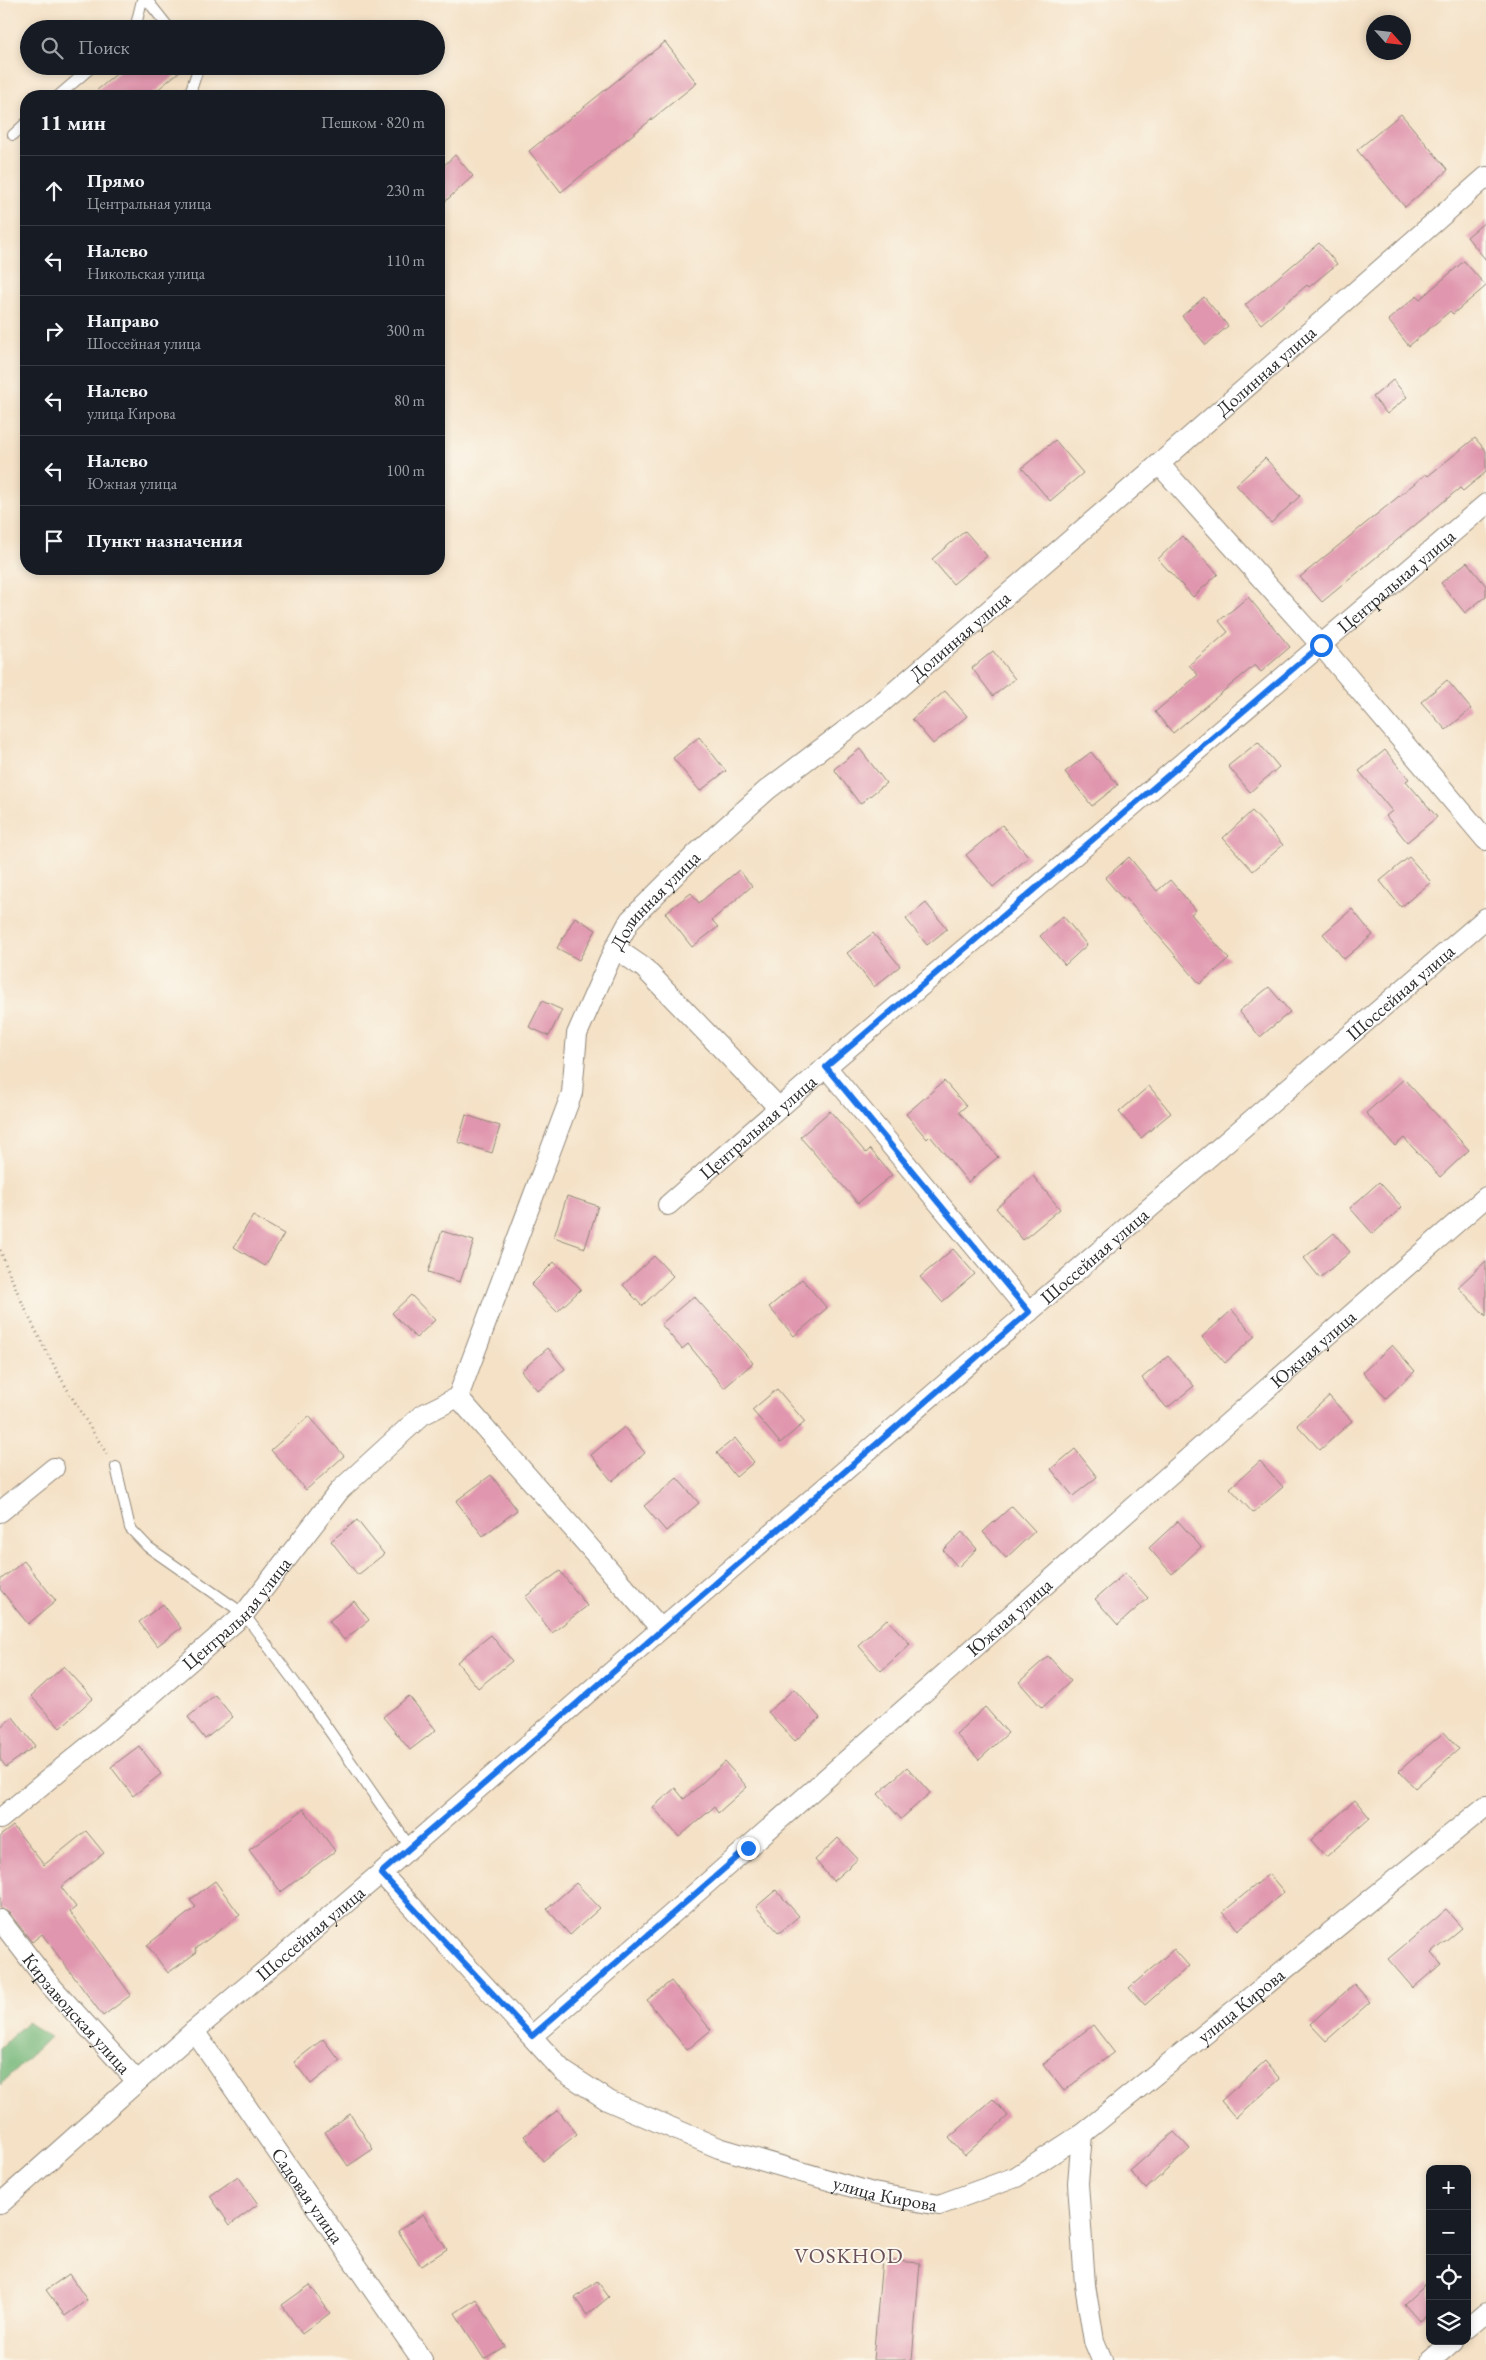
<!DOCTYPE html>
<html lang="ru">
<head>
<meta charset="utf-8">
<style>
	:root { --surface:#171b24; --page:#242831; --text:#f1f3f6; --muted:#9ea1a6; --line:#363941 }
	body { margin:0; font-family:"EB Garamond",serif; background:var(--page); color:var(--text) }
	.controls { position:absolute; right:15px; bottom:15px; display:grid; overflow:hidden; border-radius:10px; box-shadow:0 2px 8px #0003 }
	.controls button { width:45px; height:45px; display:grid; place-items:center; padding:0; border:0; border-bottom:1px solid var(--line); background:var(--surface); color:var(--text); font:25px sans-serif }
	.compass { position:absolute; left:1366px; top:15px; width:45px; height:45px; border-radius:50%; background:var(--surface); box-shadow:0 2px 8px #0003; rotate:117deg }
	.stop { position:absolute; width:15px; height:15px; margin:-11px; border:4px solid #1a73e8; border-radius:50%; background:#fff }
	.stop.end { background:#1a73e8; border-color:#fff; box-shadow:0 1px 5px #0008 }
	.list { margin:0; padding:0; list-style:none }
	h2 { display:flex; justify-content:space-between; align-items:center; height:65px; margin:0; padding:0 20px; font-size:21px }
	h2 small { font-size:16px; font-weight:400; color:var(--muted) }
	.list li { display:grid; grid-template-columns:32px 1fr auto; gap:15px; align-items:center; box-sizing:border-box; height:70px; padding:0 20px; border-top:1px solid var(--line) }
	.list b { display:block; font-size:19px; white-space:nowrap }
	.list p { margin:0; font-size:16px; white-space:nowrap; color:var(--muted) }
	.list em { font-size:16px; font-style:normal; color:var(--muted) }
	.icon { flex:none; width:28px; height:28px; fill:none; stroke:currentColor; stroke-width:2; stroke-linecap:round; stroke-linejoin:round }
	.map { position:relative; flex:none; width:1486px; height:2360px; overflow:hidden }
	.search { position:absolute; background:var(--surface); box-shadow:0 2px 8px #0003; left:20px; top:20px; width:425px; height:55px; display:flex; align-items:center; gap:12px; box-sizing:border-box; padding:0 18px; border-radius:28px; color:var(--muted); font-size:19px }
	.panel { position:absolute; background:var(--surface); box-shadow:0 2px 8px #0003; left:20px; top:90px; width:425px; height:485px; border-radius:20px }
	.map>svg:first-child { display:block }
	.forest { fill:#77b87a; stroke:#517252 }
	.building { fill:#e096ae }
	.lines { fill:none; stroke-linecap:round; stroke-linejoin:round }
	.lane-casing { stroke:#908678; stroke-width:12 }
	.street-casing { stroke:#908678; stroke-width:22 }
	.path { stroke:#908678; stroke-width:3; stroke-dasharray:1 4; stroke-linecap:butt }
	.lane { stroke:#fff; stroke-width:10 }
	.street { stroke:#fff; stroke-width:20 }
	.route { stroke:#1a73e8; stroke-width:6 }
	.labels { text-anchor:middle; stroke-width:4; stroke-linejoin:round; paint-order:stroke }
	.street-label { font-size:19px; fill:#2b2b2b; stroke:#fbf7ec }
	.quarter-label { font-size:21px; letter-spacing:1px; fill:#6a5059; stroke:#fbf7ec }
</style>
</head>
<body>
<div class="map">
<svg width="1486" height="2360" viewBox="0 0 1486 2360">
	<rect width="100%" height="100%" fill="#fbf7ec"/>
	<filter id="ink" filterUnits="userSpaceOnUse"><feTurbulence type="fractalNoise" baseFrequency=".02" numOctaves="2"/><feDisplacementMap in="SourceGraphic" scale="10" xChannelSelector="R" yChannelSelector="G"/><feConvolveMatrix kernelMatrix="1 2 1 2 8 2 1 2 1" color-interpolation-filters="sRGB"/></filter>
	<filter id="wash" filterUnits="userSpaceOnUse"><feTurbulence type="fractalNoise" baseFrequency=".0096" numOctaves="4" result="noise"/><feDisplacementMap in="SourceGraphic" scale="20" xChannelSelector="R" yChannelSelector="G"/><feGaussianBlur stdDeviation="1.12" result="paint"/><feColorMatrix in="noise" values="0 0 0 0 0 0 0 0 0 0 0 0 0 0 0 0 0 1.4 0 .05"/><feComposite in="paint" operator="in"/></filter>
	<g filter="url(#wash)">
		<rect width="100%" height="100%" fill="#f4e1c6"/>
		<!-- forest -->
		<path class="forest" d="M 27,2022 L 50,2037 L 0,2085 L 0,2048 Z"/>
		<g id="blocks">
			<!-- building -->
			<path class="building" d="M 665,42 L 697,83 L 561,192 L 529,151 Z
				M 126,66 L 186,66 L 150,96 L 90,96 Z
				M 1401,114 L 1448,170 L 1405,207 L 1357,150 Z
				M 455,155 L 473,176 L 439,207 L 439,170 Z
				M 1486,221 L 1486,260 L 1467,237 Z
				M 1319,243 L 1337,264 L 1309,287 L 1307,285 L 1261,324 L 1245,305 Z
				M 1464,261 L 1486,286 L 1453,314 L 1450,311 L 1409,346 L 1388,320 L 1417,296 L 1420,299 Z
				M 1204,297 L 1228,326 L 1206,345 L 1182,316 Z
				M 1393,380 L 1407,397 L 1387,414 L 1373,397 Z
				M 1475,438 L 1486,451 L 1486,472 L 1463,491 L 1460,488 L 1322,602 L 1300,577 L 1426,474 L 1428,476 Z
				M 1055,440 L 1083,473 L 1050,501 L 1022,468 Z
				M 1265,458 L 1300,496 L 1271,523 L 1236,485 Z
				M 965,531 L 987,556 L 953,584 L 932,559 Z
				M 1182,536 L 1218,574 L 1193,597 L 1158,559 Z
				M 1467,562 L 1486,586 L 1486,596 L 1465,613 L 1441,583 Z
				M 1248,597 L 1290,647 L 1261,672 L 1255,665 L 1173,733 L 1155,712 L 1198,675 L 1189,665 L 1228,632 L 1219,621 Z
				M 993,651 L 1015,679 L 993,696 L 972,668 Z
				M 1447,680 L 1471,709 L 1446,730 L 1421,702 Z
				M 945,691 L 967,716 L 933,744 L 912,719 Z
				M 699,737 L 726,771 L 700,791 L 673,758 Z
				M 1258,742 L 1279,767 L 1250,792 L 1228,766 Z
				M 860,749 L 886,783 L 860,804 L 834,769 Z
				M 1385,750 L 1409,779 L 1406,781 L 1437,817 L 1407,842 L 1386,816 L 1392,811 L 1359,771 Z
				M 1091,752 L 1118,785 L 1092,806 L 1065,772 Z
				M 1252,811 L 1283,845 L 1253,871 L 1223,838 Z
				M 1002,825 L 1029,857 L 993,887 L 966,855 Z
				M 1129,857 L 1157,891 L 1170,880 L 1196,910 L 1191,914 L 1229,959 L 1200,984 L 1125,897 L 1123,899 L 1105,878 Z
				M 1409,857 L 1431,882 L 1401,907 L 1380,881 Z
				M 739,870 L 752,886 L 712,920 L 718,927 L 692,947 L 665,913 L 691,893 L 699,903 Z
				M 926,903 L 947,929 L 927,945 L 906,919 Z
				M 1352,909 L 1373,935 L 1344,959 L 1323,934 Z
				M 1063,916 L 1087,945 L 1065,965 L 1040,936 Z
				M 575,917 L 596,930 L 579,960 L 557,948 Z
				M 873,933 L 900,966 L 874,987 L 847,953 Z
				M 1269,987 L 1290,1012 L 1260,1037 L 1239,1011 Z
				M 542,1001 L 562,1010 L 549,1036 L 529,1027 Z
				M 1404,1079 L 1469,1150 L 1440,1177 L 1404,1138 L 1395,1146 L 1366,1113 Z
				M 944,1081 L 966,1106 L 959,1112 L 998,1157 L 968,1182 L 930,1136 L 927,1139 L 906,1114 Z
				M 1149,1086 L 1171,1113 L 1141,1138 L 1119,1112 Z
				M 830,1111 L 866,1153 L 870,1149 L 892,1175 L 858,1203 L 800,1137 Z
				M 466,1115 L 500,1126 L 492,1153 L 458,1142 Z
				M 1033,1176 L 1060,1209 L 1023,1240 L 996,1208 Z
				M 1379,1182 L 1402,1207 L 1373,1234 L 1350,1208 Z
				M 567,1196 L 598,1206 L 585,1248 L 554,1237 Z
				M 253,1216 L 284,1234 L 265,1266 L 234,1247 Z
				M 442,1231 L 474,1241 L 460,1282 L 428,1272 Z
				M 1334,1233 L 1350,1252 L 1320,1278 L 1304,1258 Z
				M 953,1249 L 975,1274 L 942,1302 L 920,1277 Z
				M 654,1256 L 673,1276 L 642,1306 L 623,1285 Z
				M 1486,1261 L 1486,1316 L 1458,1287 Z
				M 554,1262 L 581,1289 L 557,1312 L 531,1285 Z
				M 802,1279 L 827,1308 L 794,1336 L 769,1307 Z
				M 411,1295 L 435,1320 L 416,1338 L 392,1313 Z
				M 694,1296 L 753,1363 L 724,1388 L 688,1344 L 682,1349 L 661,1324 Z
				M 1232,1310 L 1255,1336 L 1225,1363 L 1202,1337 Z
				M 1392,1345 L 1415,1371 L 1386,1398 L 1363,1372 Z
				M 548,1348 L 565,1369 L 538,1391 L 521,1371 Z
				M 1168,1356 L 1194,1386 L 1167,1408 L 1142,1378 Z
				M 777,1389 L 805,1422 L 780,1443 L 752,1410 Z
				M 1329,1396 L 1352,1421 L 1320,1450 L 1297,1425 Z
				M 309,1416 L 344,1456 L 306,1490 L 271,1450 Z
				M 624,1427 L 645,1453 L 612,1481 L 591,1455 Z
				M 735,1438 L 754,1462 L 736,1477 L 717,1453 Z
				M 1075,1449 L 1097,1477 L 1073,1496 L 1051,1469 Z
				M 1260,1461 L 1283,1487 L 1253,1513 L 1230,1488 Z
				M 491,1475 L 517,1510 L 483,1536 L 456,1501 Z
				M 677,1478 L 699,1503 L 666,1531 L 644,1506 Z
				M 1012,1506 L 1035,1531 L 1006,1558 L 983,1532 Z
				M 357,1520 L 384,1554 L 358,1575 L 331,1541 Z
				M 1178,1521 L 1201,1547 L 1172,1574 L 1149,1548 Z
				M 962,1532 L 977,1549 L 958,1567 L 943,1550 Z
				M 24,1561 L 56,1601 L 28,1624 L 0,1589 L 0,1580 Z
				M 560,1571 L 587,1606 L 552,1633 L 525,1597 Z
				M 1125,1573 L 1148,1598 L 1118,1625 L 1095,1599 Z
				M 354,1601 L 369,1620 L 344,1640 L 329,1621 Z
				M 163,1604 L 181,1628 L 157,1646 L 139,1622 Z
				M 887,1619 L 910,1644 L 881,1671 L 858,1645 Z
				M 491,1635 L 512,1661 L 478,1688 L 457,1662 Z
				M 1048,1656 L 1071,1681 L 1042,1708 L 1019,1682 Z
				M 64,1666 L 93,1698 L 60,1728 L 31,1696 Z
				M 794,1689 L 820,1718 L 795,1741 L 768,1712 Z
				M 215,1695 L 233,1717 L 205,1739 L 188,1717 Z
				M 409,1696 L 436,1730 L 410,1750 L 383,1717 Z
				M 985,1707 L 1008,1733 L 979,1760 L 956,1734 Z
				M 13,1717 L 35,1746 L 6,1767 L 0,1759 L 0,1727 Z
				M 1444,1732 L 1459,1749 L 1415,1788 L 1399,1771 Z
				M 139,1746 L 161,1774 L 133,1796 L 111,1767 Z
				M 725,1762 L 747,1787 L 718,1813 L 714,1807 L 679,1837 L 653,1807 L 675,1788 L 684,1799 Z
				M 907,1767 L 930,1793 L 901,1819 L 878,1794 Z
				M 1355,1800 L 1370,1818 L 1326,1857 L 1311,1840 Z
				M 304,1809 L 335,1851 L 281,1892 L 249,1850 Z
				M 13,1826 L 44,1865 L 86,1831 L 104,1853 L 61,1887 L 76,1907 L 70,1912 L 131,1995 L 103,2016 L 42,1934 L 32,1942 L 9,1913 L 0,1908 L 0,1836 Z
				M 838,1838 L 858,1859 L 833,1881 L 815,1860 Z
				M 1269,1874 L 1284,1892 L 1238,1930 L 1223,1912 Z
				M 215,1881 L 240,1915 L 195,1949 L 197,1952 L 168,1973 L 147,1945 L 196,1907 L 190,1900 Z
				M 576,1883 L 600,1908 L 570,1935 L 547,1909 Z
				M 776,1890 L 799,1916 L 779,1933 L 756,1907 Z
				M 1446,1910 L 1462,1928 L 1432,1953 L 1441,1964 L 1413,1988 L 1388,1959 Z
				M 1174,1949 L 1189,1966 L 1145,2005 L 1129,1988 Z
				M 671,1981 L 711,2030 L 687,2050 L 647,2000 Z
				M 1354,1984 L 1370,2002 L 1326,2041 L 1310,2024 Z
				M 1093,2025 L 1114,2052 L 1064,2091 L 1043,2064 Z
				M 323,2039 L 340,2061 L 311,2084 L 294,2062 Z
				M 1265,2061 L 1280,2079 L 1236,2118 L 1221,2101 Z
				M 993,2099 L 1008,2116 L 964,2156 L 949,2138 Z
				M 558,2110 L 577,2134 L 543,2161 L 524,2136 Z
				M 350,2114 L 373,2149 L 348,2166 L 325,2132 Z
				M 1174,2132 L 1190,2149 L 1146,2189 L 1130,2171 Z
				M 238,2176 L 258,2204 L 230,2225 L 210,2196 Z
				M 423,2214 L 447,2249 L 421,2266 L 398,2231 Z
				M 882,2260 L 920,2263 L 912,2360 L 873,2360 Z
				M 69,2274 L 87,2300 L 65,2316 L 46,2290 Z
				M 1430,2280 L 1430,2312 L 1419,2321 L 1404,2304 Z
				M 597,2281 L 609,2297 L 587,2315 L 575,2298 Z
				M 310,2285 L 330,2313 L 302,2334 L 282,2305 Z
				M 476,2299 L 505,2346 L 484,2359 L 455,2313 Z"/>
		</g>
	</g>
	<g filter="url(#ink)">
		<use href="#blocks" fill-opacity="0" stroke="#908678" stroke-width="1"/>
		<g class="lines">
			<defs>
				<path id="lane" d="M 147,0 L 170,29
					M 135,29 L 142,0
					M 58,96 L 93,66
					M 189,96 L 199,66
					M 13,135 L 26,123
					M 116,1467 L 130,1528 L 148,1547 L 244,1614 L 310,1703 L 410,1847"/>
				<g id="street">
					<path d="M 1159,464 L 1321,645 L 1486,840"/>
					<path d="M 615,948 L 577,1034 L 572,1093 L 458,1397 L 661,1629"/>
					<path d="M 826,1067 L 1029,1312"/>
					<path id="s1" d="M 778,1107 L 644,968 L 615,948 L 630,920 L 696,854 L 767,790 L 879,705 L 1159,464 L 1486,177"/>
					<path id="s2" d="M 668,1205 L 826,1067 L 1486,504"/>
					<path d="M 0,1512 L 54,1468"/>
					<path id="s3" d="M 0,1819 L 143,1702 L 244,1614 L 340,1490 L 422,1415 L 458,1397"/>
					<path id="s4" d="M 381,1873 L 563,2071 L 609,2101 L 719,2148 L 873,2193 L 939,2205 L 1016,2177 L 1082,2134 L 1486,1806"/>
					<path id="s5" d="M 0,1920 L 50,1985 L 137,2081"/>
					<path id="s6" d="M 194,2031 L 422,2360"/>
					<path id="s7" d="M 532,2036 C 852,1759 1166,1475 1486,1197"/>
					<path d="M 1082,2134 L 1078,2183 L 1085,2285 L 1094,2341 L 1102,2360"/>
					<path id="s8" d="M 0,2204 L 194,2031 L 381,1873 L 661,1629 L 1486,918"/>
					<path d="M 1467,2329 L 1486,2313"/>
					<path d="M 1431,2360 L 1453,2341"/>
				</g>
			</defs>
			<!-- lane casing -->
			<use href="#lane" class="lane-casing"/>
			<!-- street casing -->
			<use href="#street" class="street-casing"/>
			<!-- path -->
			<path class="path" d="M 0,1250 C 28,1323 66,1391 109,1457"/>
			<!-- lane -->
			<use href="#lane" class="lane"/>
			<!-- street -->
			<use href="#street" class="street"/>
		</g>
	</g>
	<g class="lines" filter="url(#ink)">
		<!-- route -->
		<path class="route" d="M 748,1848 L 532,2036 L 381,1873 L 1029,1312 L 826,1067 L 1321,645"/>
	</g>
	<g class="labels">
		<!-- street labels -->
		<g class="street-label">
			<text dy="7" stroke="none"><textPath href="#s1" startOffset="1101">Долинная улица</textPath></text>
			<text dy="7" stroke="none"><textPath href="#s2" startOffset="959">Центральная улица</textPath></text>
			<text dy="7" stroke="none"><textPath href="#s1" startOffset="696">Долинная улица</textPath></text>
			<text dy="7" stroke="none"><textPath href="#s1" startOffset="291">Долинная улица</textPath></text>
			<text dy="7" stroke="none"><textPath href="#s8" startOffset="1852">Шоссейная улица</textPath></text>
			<text dy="7" stroke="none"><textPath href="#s2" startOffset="119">Центральная улица</textPath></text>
			<text dy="7" stroke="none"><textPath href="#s8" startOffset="1448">Шоссейная улица</textPath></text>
			<text dy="7" stroke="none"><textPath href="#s7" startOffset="1040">Южная улица</textPath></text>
			<text dy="7" stroke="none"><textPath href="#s3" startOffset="314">Центральная улица</textPath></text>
			<text dy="7" stroke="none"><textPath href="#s7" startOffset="635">Южная улица</textPath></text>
			<text dy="7" stroke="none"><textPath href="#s8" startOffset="412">Шоссейная улица</textPath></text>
			<text dy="7" stroke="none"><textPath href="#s4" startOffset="1036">улица Кирова</textPath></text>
			<text dy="7" stroke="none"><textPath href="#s5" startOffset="121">Кирзаводская улица</textPath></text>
			<text dy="7" stroke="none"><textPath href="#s4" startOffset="616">улица Кирова</textPath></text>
			<text dy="7" stroke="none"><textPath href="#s6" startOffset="200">Садовая улица</textPath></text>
		</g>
		<!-- quarter labels -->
		<g class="quarter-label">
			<text x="849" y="2263">VOSKHOD</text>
		</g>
	</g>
</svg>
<div class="controls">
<button>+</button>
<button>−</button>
<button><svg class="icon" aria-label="locate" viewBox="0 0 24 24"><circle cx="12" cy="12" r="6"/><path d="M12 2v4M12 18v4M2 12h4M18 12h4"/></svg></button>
<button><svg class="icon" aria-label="layers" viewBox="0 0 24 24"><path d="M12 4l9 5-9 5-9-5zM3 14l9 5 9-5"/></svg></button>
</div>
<svg class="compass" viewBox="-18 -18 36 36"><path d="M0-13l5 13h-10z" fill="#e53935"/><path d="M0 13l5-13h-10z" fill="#9ea1a6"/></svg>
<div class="stop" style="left:1321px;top:645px"></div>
<div class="stop end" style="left:748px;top:1848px"></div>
<div class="search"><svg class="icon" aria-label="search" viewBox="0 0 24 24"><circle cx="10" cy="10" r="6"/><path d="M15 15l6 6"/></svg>Поиск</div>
<section class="panel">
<h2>11 мин<small>Пешком · 820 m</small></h2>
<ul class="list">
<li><svg class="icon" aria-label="ahead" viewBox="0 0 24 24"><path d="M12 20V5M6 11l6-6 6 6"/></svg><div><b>Прямо</b><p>Центральная улица</p></div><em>230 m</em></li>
<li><svg class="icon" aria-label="left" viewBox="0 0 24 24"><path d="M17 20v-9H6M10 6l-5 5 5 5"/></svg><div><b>Налево</b><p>Никольская улица</p></div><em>110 m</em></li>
<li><svg class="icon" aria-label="right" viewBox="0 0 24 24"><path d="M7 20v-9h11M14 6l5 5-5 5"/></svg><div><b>Направо</b><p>Шоссейная улица</p></div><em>300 m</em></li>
<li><svg class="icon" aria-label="left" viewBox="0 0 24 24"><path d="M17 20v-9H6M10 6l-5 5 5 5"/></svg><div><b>Налево</b><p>улица Кирова</p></div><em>80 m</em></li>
<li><svg class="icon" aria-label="left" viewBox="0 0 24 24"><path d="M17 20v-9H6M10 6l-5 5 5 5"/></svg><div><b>Налево</b><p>Южная улица</p></div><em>100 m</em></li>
<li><svg class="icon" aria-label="arrive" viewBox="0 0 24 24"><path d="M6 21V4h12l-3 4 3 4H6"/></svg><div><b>Пункт назначения</b></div></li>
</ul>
</section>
</div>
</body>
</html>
